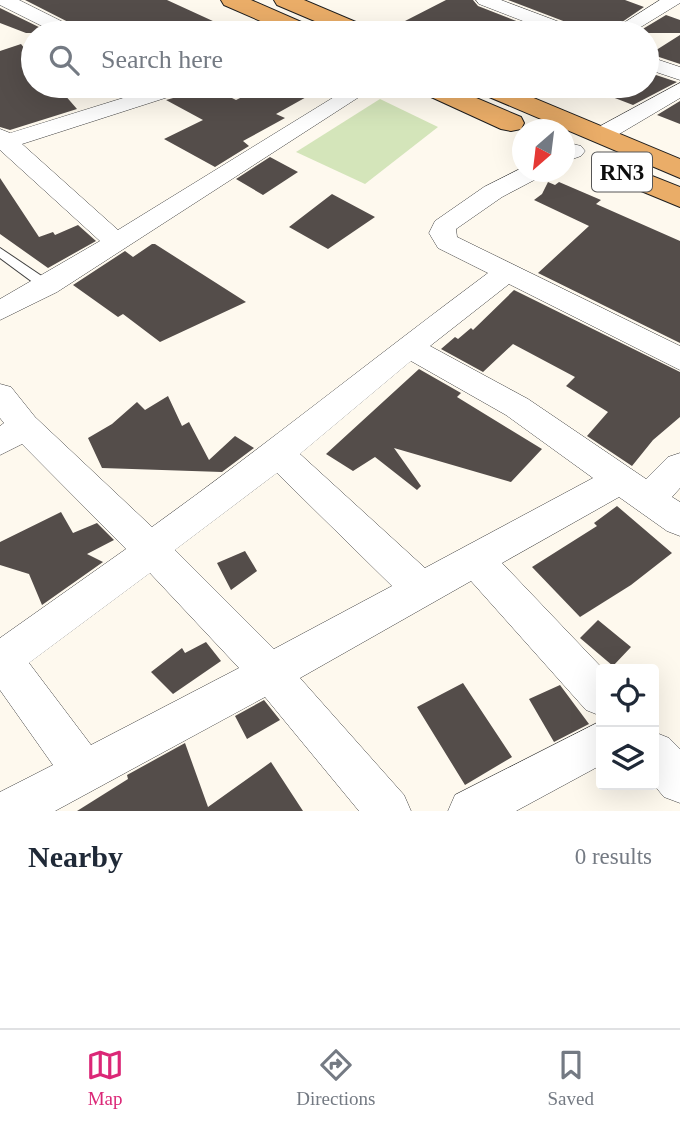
<!DOCTYPE html>
<html lang="en">
<head>
<meta charset="utf-8">
<style>
	:root { --surface:#fff; --page:#f2f2f3; --text:#1f2937; --muted:#747a83; --line:#e0e1e3; --accent:#db2777 }
	body { margin:0; font-family:"Times New Roman",serif; background:var(--page); color:var(--text) }
	.controls { position:absolute; right:21px; bottom:21px; display:grid; overflow:hidden; border-radius:7px; box-shadow:0 7px 28px #0002 }
	.controls button { width:63px; height:63px; display:grid; place-items:center; padding:0; border:0; border-bottom:2px solid var(--line); background:var(--surface); color:var(--text); font:35px sans-serif }
	.compass { position:absolute; left:512px; top:119px; width:63px; height:63px; border-radius:50%; background:var(--surface); box-shadow:0 7px 28px #0002; rotate:208deg }
	.list { margin:0; padding:0; list-style:none }
	h2 { display:flex; justify-content:space-between; align-items:center; height:91px; margin:0; padding:0 28px; font-size:30px }
	h2 small { font-size:23px; font-weight:400; color:var(--muted) }
	.icon { flex:none; width:38px; height:38px; fill:none; stroke:currentColor; stroke-width:2; stroke-linecap:round; stroke-linejoin:round }
	.map { position:relative; flex:none; width:680px; height:811px; overflow:hidden }
	.search { position:absolute; background:var(--surface); box-shadow:0 7px 28px #0002; left:21px; right:21px; top:21px; height:77px; display:flex; align-items:center; gap:18px; box-sizing:border-box; padding:0 24px; border-radius:38px; color:var(--muted); font-size:26px }
	.sheet { height:217px; background:var(--surface) }
	nav { display:flex; justify-content:space-around; align-items:center; box-sizing:border-box; height:98px; border-top:2px solid var(--line); background:var(--surface); font-size:19px; color:var(--muted) }
	nav a { display:grid; justify-items:center; gap:4px }
	nav .on { color:var(--accent) }
	.map>svg:first-child { display:block }
	.green { fill:#d4e5ba }
	.building { fill:#544d4a }
	.lines { fill:none; stroke-linecap:round; stroke-linejoin:round }
	.service-casing { stroke:#404040; stroke-width:2 }
	.minor-casing { stroke:#404040; stroke-width:1 }
	.trunk-casing { stroke:#1e1e1e; stroke-width:2 }
	.service { fill:#fff; fill-rule:evenodd }
	.minor { fill:#fff; fill-rule:evenodd }
	.trunk { fill:#eaad68; fill-rule:evenodd }
	.labels { text-anchor:middle; stroke-width:7; stroke-linejoin:round; paint-order:stroke }
	.shield { fill:#fff; stroke:#565656; stroke-width:2 }
	.shield-label { font-size:23px; font-weight:bold; fill:#0d0d0d }
</style>
</head>
<body>
<div class="map">
<svg width="680" height="811" viewBox="0 0 680 811">
	<rect width="100%" height="100%" fill="#fef9ee"/>
	<!-- green -->
	<path class="green" d="M 380,99 L 438,127 L 365,184 L 296,152 Z"/>
	<!-- building -->
	<path class="building" d="M 25,0 L 167,0 L 239,33 L 83,33 L 78,27 Z
		M 446,0 L 473,0 L 478,6 L 547,33 L 435,33 L 405,21 Z
		M 508,0 L 625,0 L 644,7 L 606,33 L 584,33 L 579,27 Z
		M 0,8 L 51,33 L 26,33 L 0,23 Z
		M 666,15 L 680,20 L 680,33 L 636,33 Z
		M 680,35 L 680,64 L 650,54 Z
		M 21,44 L 33,59 L 33,86 L 57,86 L 77,109 L 10,130 L 0,127 L 0,51 Z
		M 647,72 L 677,82 L 633,105 L 594,90 L 602,86 L 647,86 Z
		M 196,86 L 208,86 L 236,100 L 265,86 L 326,86 L 276,114 L 285,118 L 243,141 L 249,146 L 215,167 L 164,139 L 203,120 L 166,100 L 191,93 Z
		M 680,101 L 680,124 L 657,115 Z
		M 270,157 L 298,172 L 263,195 L 236,179 Z
		M 0,178 L 39,237 L 53,232 L 55,235 L 78,225 L 96,241 L 48,268 L 0,234 Z
		M 548,182 L 555,185 L 559,182 L 601,200 L 596,204 L 680,241 L 680,343 L 538,273 L 589,226 L 534,200 L 542,194 Z
		M 332,194 L 375,217 L 328,249 L 289,227 Z
		M 152,244 L 155,244 L 246,302 L 160,342 L 123,314 L 118,317 L 73,285 L 125,251 L 133,257 Z
		M 514,290 L 680,372 L 680,417 L 653,440 L 632,466 L 587,436 L 608,412 L 566,386 L 575,377 L 513,344 L 483,372 L 441,349 L 455,337 L 458,339 L 471,328 L 473,330 Z
		M 419,369 L 461,393 L 457,397 L 542,449 L 511,482 L 394,448 L 421,486 L 417,490 L 375,457 L 353,471 L 326,454 Z
		M 168,396 L 182,426 L 189,422 L 209,460 L 235,436 L 254,448 L 222,472 L 102,468 L 88,438 L 112,424 L 137,402 L 145,410 Z
		M 617,506 L 672,553 L 631,585 L 580,617 L 532,567 L 597,526 L 594,523 Z
		M 61,512 L 73,533 L 97,523 L 114,540 L 87,554 L 103,562 L 42,605 L 29,574 L 0,565 L 0,542 Z
		M 245,551 L 257,571 L 231,590 L 217,563 Z
		M 598,620 L 631,647 L 613,666 L 580,638 Z
		M 206,642 L 221,661 L 173,694 L 151,672 L 182,648 L 185,653 Z
		M 463,683 L 512,757 L 465,785 L 417,707 Z
		M 560,685 L 589,724 L 554,742 L 529,699 Z
		M 264,700 L 280,720 L 247,739 L 235,716 Z
		M 185,743 L 208,807 L 271,762 L 303,811 L 77,811 L 128,779 L 127,775 Z"/>
	<g class="lines">
		<defs>
			<path id="service" d="M 0,248 L 52,283 L 54,286 L 52,289 L 42,289 L 0,258 Z"/>
			<path id="minor" d="M 0,0 L 19,0 L 77,29 L 80,33 L 56,33 L 0,5 Z
				M 476,0 L 501,0 L 578,29 L 581,33 L 554,33 L 479,4 Z
				M 660,0 L 680,0 L 680,3 L 631,33 L 608,33 Z
				M 647,56 L 680,67 L 680,80 L 647,69 Z
				M 680,83 L 680,98 L 609,140 L 593,140 L 590,135 L 593,130 Z
				M 162,86 L 193,86 L 190,90 L 22,144 L 118,230 L 352,86 L 376,86 L 57,292 L 0,320 L 0,299 L 100,241 L 0,150 L 0,129 L 10,133 Z
				M 573,144 L 581,146 L 585,151 L 581,156 L 564,162 L 564,146 Z
				M 522,168 L 522,172 L 544,172 L 540,177 L 502,197 L 456,229 L 457,237 L 680,346 L 680,370 L 509,284 L 430,346 L 528,399 L 646,479 L 668,457 L 680,453 L 680,488 L 672,497 L 680,502 L 680,536 L 667,531 L 619,497 L 502,563 L 603,669 L 601,669 L 601,716 L 586,710 L 471,581 L 300,678 L 404,795 L 411,811 L 359,811 L 265,697 L 55,811 L 0,811 L 0,792 L 53,765 L 0,690 L 0,638 L 126,549 L 22,444 L 0,455 L 0,426 L 4,423 L 0,418 L 0,384 L 11,387 L 35,417 L 152,527 C 266,445 375,357 488,273 L 438,248 L 429,233 L 435,221 L 484,187 ZM 411,361 L 506,415 L 593,478 L 425,568 L 300,454 ZM 277,473 L 392,586 L 274,649 L 175,550 ZM 150,573 L 239,668 L 91,745 L 29,663 Z
				M 601,721 L 601,765 L 516,811 L 448,811 L 455,795 Z
				M 654,732 L 669,738 L 680,749 L 680,803 L 664,797 L 654,785 Z"/>
			<path id="trunk" d="M 221,0 L 251,0 L 315,28 L 319,33 L 288,33 L 224,5 Z
				M 274,0 L 304,0 L 370,28 L 374,33 L 343,33 L 277,5 Z
				M 414,86 L 448,86 L 521,117 L 524,123 L 521,129 L 511,131 L 501,129 L 418,91 Z
				M 471,86 L 505,86 L 680,159 L 680,178 L 475,91 Z
				M 627,166 L 680,187 L 680,207 L 617,181 L 612,175 L 617,169 Z"/>
		</defs>
		<!-- service casing -->
		<use href="#service" class="service-casing"/>
		<!-- minor casing -->
		<use href="#minor" class="minor-casing"/>
		<!-- trunk casing -->
		<use href="#trunk" class="trunk-casing"/>
		<!-- service -->
		<use href="#service" class="service"/>
		<!-- minor -->
		<use href="#minor" class="minor"/>
		<!-- trunk -->
		<use href="#trunk" class="trunk"/>
	</g>
	<g class="labels">
		<!-- shield labels -->
		<rect class="shield" x="592" y="152.5" width="60" height="39" rx="5"/>
		<g class="shield-label">
			<text x="622" y="180">RN3</text>
		</g>
	</g>
</svg>
<div class="controls">
<button><svg class="icon" aria-label="locate" viewBox="0 0 24 24"><circle cx="12" cy="12" r="6"/><path d="M12 2v4M12 18v4M2 12h4M18 12h4"/></svg></button>
<button><svg class="icon" aria-label="layers" viewBox="0 0 24 24"><path d="M12 4l9 5-9 5-9-5zM3 14l9 5 9-5"/></svg></button>
</div>
<svg class="compass" viewBox="-18 -18 36 36"><path d="M0-13l5 13h-10z" fill="#e53935"/><path d="M0 13l5-13h-10z" fill="#747a83"/></svg>
<div class="search"><svg class="icon" aria-label="search" viewBox="0 0 24 24"><circle cx="10" cy="10" r="6"/><path d="M15 15l6 6"/></svg>Search here</div>
</div>
<section class="sheet">
<h2>Nearby<small>0 results</small></h2>
<ul class="list">
</ul>
</section>
<nav>
<a class="on"><svg class="icon" aria-label="map" viewBox="0 0 24 24"><path d="M3 6l6-2 6 2 6-2v14l-6 2-6-2-6 2zM9 4v14M15 6v14"/></svg>Map</a>
<a><svg class="icon" aria-label="directions" viewBox="0 0 24 24"><path d="M12 3l9 9-9 9-9-9zM9 14v-3h6M13 9l2 2-2 2"/></svg>Directions</a>
<a><svg class="icon" aria-label="saved" viewBox="0 0 24 24"><path d="M7 4h10v16l-5-4-5 4z"/></svg>Saved</a>
</nav>
</body>
</html>
